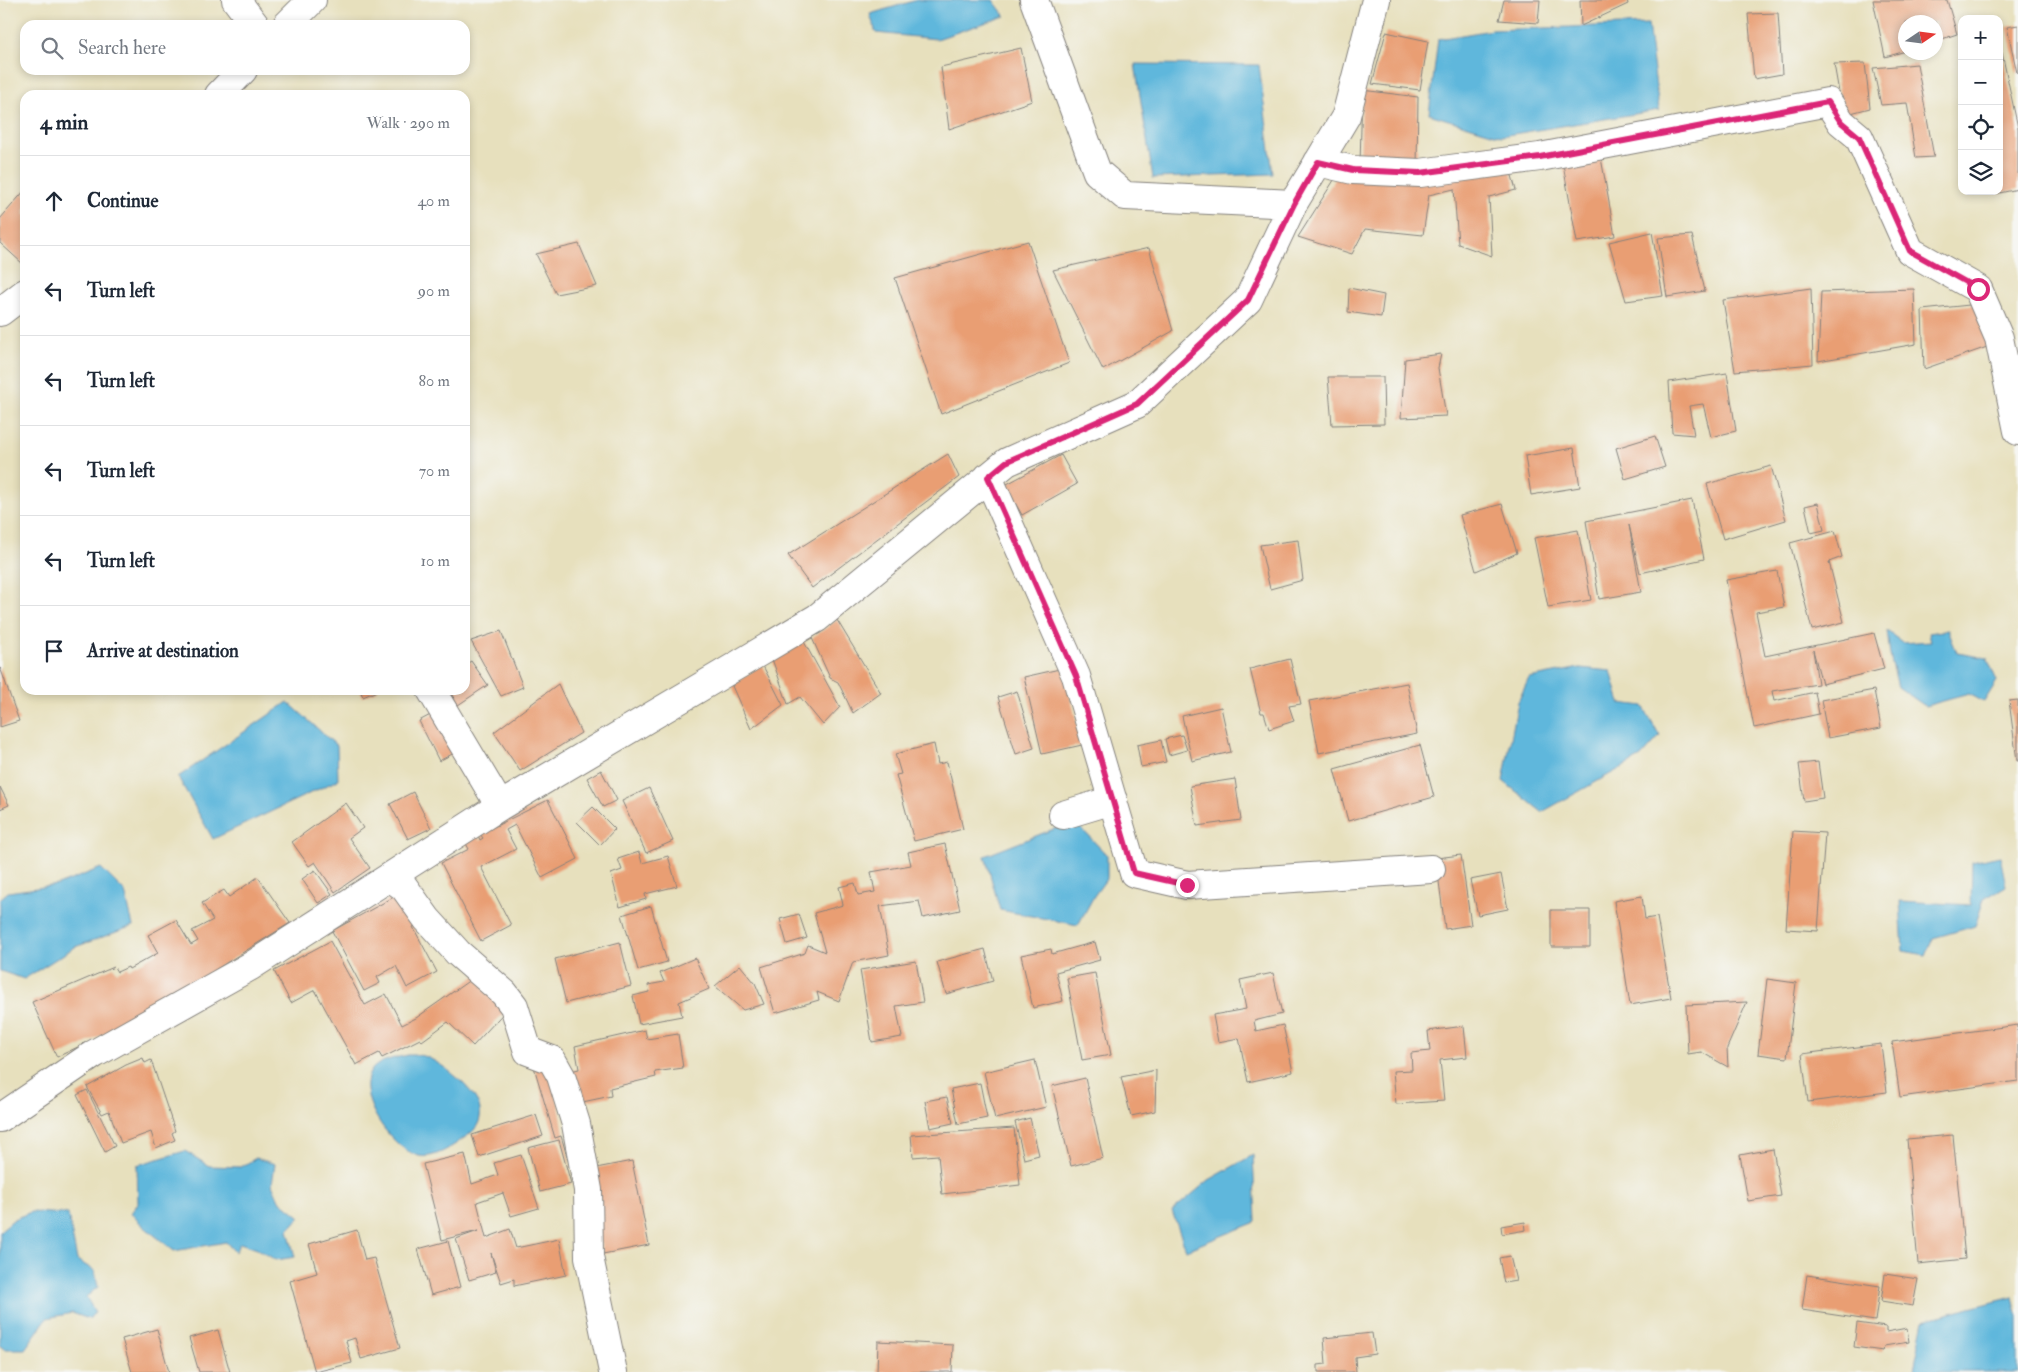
<!DOCTYPE html>
<html lang="en">
<head>
<meta charset="utf-8">
<style>
	:root { --surface:#fff; --page:#f6f6f7; --text:#1f2937; --muted:#747a83; --line:#e0e1e3 }
	body { margin:0; font-family:"IM FELL Double Pica",serif; background:var(--page); color:var(--text) }
	.controls { position:absolute; right:15px; top:15px; display:grid; overflow:hidden; border-radius:10px; box-shadow:0 2px 8px #0003 }
	.controls button { width:45px; height:45px; display:grid; place-items:center; padding:0; border:0; border-bottom:1px solid var(--line); background:var(--surface); color:var(--text); font:25px sans-serif }
	.compass { position:absolute; left:1898px; top:15px; width:45px; height:45px; border-radius:50%; background:var(--surface); box-shadow:0 2px 8px #0003; rotate:77deg }
	.stop { position:absolute; width:15px; height:15px; margin:-11px; border:4px solid #db2777; border-radius:50%; background:#fff }
	.stop.end { background:#db2777; border-color:#fff; box-shadow:0 1px 5px #0008 }
	.list { margin:0; padding:0; list-style:none }
	h2 { display:flex; justify-content:space-between; align-items:center; height:65px; margin:0; padding:0 20px; font-size:21px }
	h2 small { font-size:16px; font-weight:400; color:var(--muted) }
	.list li { display:grid; grid-template-columns:32px 1fr auto; gap:15px; align-items:center; box-sizing:border-box; height:90px; padding:0 20px; border-top:1px solid var(--line) }
	.list b { display:block; font-size:19px; white-space:nowrap }
	.list em { font-size:16px; font-style:normal; color:var(--muted) }
	.icon { flex:none; width:28px; height:28px; fill:none; stroke:currentColor; stroke-width:2; stroke-linecap:round; stroke-linejoin:round }
	.map { position:relative; flex:none; width:2018px; height:1372px; overflow:hidden }
	.search { position:absolute; background:var(--surface); box-shadow:0 2px 8px #0003; left:20px; top:20px; width:450px; height:55px; display:flex; align-items:center; gap:12px; box-sizing:border-box; padding:0 18px; border-radius:15px; color:var(--muted); font-size:19px }
	.panel { position:absolute; background:var(--surface); box-shadow:0 2px 8px #0003; left:20px; top:90px; width:450px; height:605px; border-radius:15px }
	.map>svg:first-child { display:block }
	.water { fill:#5fb7dc; stroke:#406c8c }
	.building { fill:#e99e73 }
	.lines { fill:none; stroke-linecap:round; stroke-linejoin:round }
	.minor-casing { stroke:#84817c; stroke-width:30 }
	.minor { stroke:#fff; stroke-width:28 }
	.route { stroke:#db2777; stroke-width:6 }
</style>
</head>
<body>
<div class="map">
<svg width="2018" height="1372" viewBox="0 0 2018 1372">
	<rect width="100%" height="100%" fill="#f6f6f2"/>
	<filter id="ink" filterUnits="userSpaceOnUse"><feTurbulence type="fractalNoise" baseFrequency=".02" numOctaves="2"/><feDisplacementMap in="SourceGraphic" scale="10" xChannelSelector="R" yChannelSelector="G"/><feConvolveMatrix kernelMatrix="1 2 1 2 8 2 1 2 1" color-interpolation-filters="sRGB"/></filter>
	<filter id="wash" filterUnits="userSpaceOnUse"><feTurbulence type="fractalNoise" baseFrequency=".0096" numOctaves="4" result="noise"/><feDisplacementMap in="SourceGraphic" scale="20" xChannelSelector="R" yChannelSelector="G"/><feGaussianBlur stdDeviation="1.12" result="paint"/><feColorMatrix in="noise" values="0 0 0 0 0 0 0 0 0 0 0 0 0 0 0 0 0 1.4 0 .05"/><feComposite in="paint" operator="in"/></filter>
	<g filter="url(#wash)">
		<rect width="100%" height="100%" fill="#e7e0bd"/>
		<!-- water -->
		<path class="water" d="M 917,0 L 993,0 L 1005,16 L 937,39 L 876,33 L 870,14 Z
			M 1648,24 L 1659,110 L 1501,136 L 1429,114 L 1438,39 L 1492,30 Z
			M 1135,64 L 1259,65 L 1273,174 L 1153,178 Z
			M 1948,630 L 1957,653 L 1987,658 L 1997,681 L 1984,702 L 1969,694 L 1925,706 L 1898,687 L 1890,655 L 1887,631 L 1903,643 L 1931,641 L 1929,633 Z
			M 1580,668 L 1611,671 L 1620,703 L 1643,706 L 1660,736 L 1641,757 L 1542,812 L 1503,781 L 1518,702 L 1529,678 Z
			M 288,702 L 337,746 L 338,780 L 213,839 L 178,777 Z
			M 1074,821 L 1107,855 L 1107,878 L 1094,896 L 1078,925 L 1000,910 L 985,856 Z
			M 2000,856 L 2006,886 L 1984,899 L 1975,926 L 1933,938 L 1926,955 L 1903,951 L 1900,901 L 1971,905 L 1972,862 Z
			M 101,868 L 125,892 L 133,926 L 75,947 L 24,979 L 0,971 L 0,899 L 8,892 L 58,885 Z
			M 408,1055 C 413,1055 419,1055 424,1056 C 441,1062 478,1091 480,1110 C 482,1123 474,1132 464,1138 C 452,1147 434,1159 419,1156 C 393,1150 354,1097 371,1071 C 378,1060 396,1058 408,1055 Z
			M 185,1151 L 209,1166 L 241,1167 L 256,1158 L 275,1164 L 272,1184 L 279,1200 L 300,1217 L 288,1230 L 295,1257 L 276,1260 L 257,1249 L 240,1243 L 235,1252 L 226,1242 L 174,1251 C 159,1238 143,1228 131,1213 L 138,1203 L 137,1165 Z
			M 1253,1155 L 1256,1222 L 1186,1250 L 1172,1211 L 1209,1180 Z
			M 31,1212 L 68,1214 L 77,1260 L 95,1271 L 98,1287 L 86,1297 L 95,1312 L 89,1319 L 72,1313 L 47,1318 L 25,1349 L 5,1349 L 0,1345 L 0,1231 L 14,1219 Z
			M 2013,1297 L 2018,1317 L 2018,1372 L 1918,1372 L 1914,1369 L 1924,1320 Z"/>
		<g id="blocks">
			<!-- building -->
			<path class="building" d="M 1504,0 L 1540,0 L 1538,23 L 1499,20 Z
				M 1580,0 L 1627,0 L 1628,4 L 1581,26 Z
				M 1873,0 L 1947,0 L 1957,34 L 1936,41 L 1936,22 L 1906,22 L 1906,51 L 1885,57 Z
				M 1778,13 L 1782,74 L 1754,79 L 1748,14 Z
				M 2018,25 L 2018,73 L 2017,73 L 2007,27 Z
				M 1386,32 L 1428,41 L 1420,90 L 1372,84 Z
				M 1021,48 L 1032,101 L 949,129 L 941,67 Z
				M 2002,53 L 2018,128 L 2018,189 L 1995,194 L 1994,191 L 1999,191 L 1999,54 Z
				M 1865,63 L 1870,108 L 1843,115 L 1834,64 Z
				M 1917,64 L 1934,157 L 1916,158 L 1907,103 L 1881,105 L 1873,68 Z
				M 1362,90 L 1418,97 L 1417,167 L 1360,165 Z
				M 1600,152 L 1615,236 L 1577,242 L 1562,159 Z
				M 1509,165 L 1516,190 L 1489,197 L 1492,256 L 1458,244 L 1454,189 L 1429,195 L 1423,235 L 1365,229 L 1352,254 L 1298,237 L 1336,177 Z
				M 25,190 L 25,262 L 23,264 L 0,243 L 0,219 Z
				M 1652,232 L 1663,296 L 1626,301 L 1609,242 Z
				M 1692,235 L 1705,291 L 1667,297 L 1658,238 Z
				M 1028,241 L 1069,363 L 941,414 L 895,278 Z
				M 579,244 L 597,286 L 556,294 L 536,254 Z
				M 1149,248 L 1173,331 L 1103,370 L 1053,270 Z
				M 1349,288 L 1384,295 L 1381,317 L 1348,312 Z
				M 1811,288 L 1813,364 L 1735,371 L 1723,300 Z
				M 1914,289 L 1916,344 L 1818,361 L 1821,292 Z
				M 1979,304 L 1990,346 L 1924,369 L 1922,310 Z
				M 1441,354 L 1438,368 L 1446,416 L 1401,418 L 1405,359 Z
				M 1727,373 L 1736,431 L 1711,437 L 1703,404 L 1689,406 L 1694,435 L 1672,433 L 1669,382 Z
				M 1328,377 L 1383,377 L 1384,424 L 1332,425 Z
				M 1655,436 L 1665,467 L 1625,479 L 1616,448 Z
				M 1574,448 L 1580,487 L 1531,495 L 1525,456 Z
				M 948,454 L 959,477 L 812,588 L 788,555 Z
				M 1061,455 L 1077,484 L 1022,515 L 1005,485 Z
				M 1771,466 L 1786,520 L 1723,539 L 1707,484 Z
				M 1692,500 L 1704,559 L 1640,573 L 1629,525 L 1641,592 L 1599,599 L 1586,521 Z
				M 1818,503 L 1824,530 L 1811,533 L 1805,506 Z
				M 1502,504 L 1517,553 L 1476,571 L 1460,515 Z
				M 1578,530 L 1591,600 L 1548,607 L 1534,538 Z
				M 1835,531 L 1842,557 L 1829,562 L 1844,622 L 1812,630 L 1790,543 Z
				M 1298,540 L 1303,580 L 1270,589 L 1260,545 Z
				M 1777,571 L 1784,607 L 1756,612 L 1765,656 L 1874,633 L 1884,669 L 1822,684 L 1813,650 L 1818,684 L 1772,691 L 1774,701 L 1815,692 L 1819,714 L 1754,728 L 1726,580 Z
				M 837,620 L 881,693 L 853,713 L 838,682 L 830,678 L 812,638 Z
				M 501,631 L 523,687 L 501,696 L 471,641 Z
				M 803,640 L 840,707 L 823,725 L 800,697 L 788,704 L 772,659 Z
				M 1290,659 L 1301,704 L 1289,706 L 1294,721 L 1269,729 L 1264,713 L 1261,713 L 1250,669 Z
				M 471,661 L 488,685 L 458,705 L 449,690 L 465,690 L 465,665 Z
				M 762,664 L 783,705 L 751,729 L 732,686 Z
				M 0,667 L 19,721 L 0,727 Z
				M 1064,668 L 1082,745 L 1042,754 L 1024,677 Z
				M 1407,683 L 1417,734 L 1319,753 L 1309,701 Z
				M 558,684 L 581,733 L 520,771 L 494,732 Z
				M 360,690 L 379,690 L 363,697 Z
				M 1874,690 L 1881,728 L 1828,738 L 1821,700 Z
				M 1017,691 L 1034,748 L 1016,754 L 998,697 Z
				M 2018,700 L 2018,761 L 2017,761 L 2009,701 Z
				M 1221,707 L 1231,752 L 1192,761 L 1182,716 Z
				M 438,711 L 458,751 L 439,761 L 419,721 Z
				M 1182,735 L 1187,750 L 1169,755 L 1165,739 Z
				M 1161,740 L 1166,762 L 1141,767 L 1137,745 Z
				M 934,744 L 938,764 L 947,762 L 963,829 L 914,841 L 896,775 L 901,774 L 895,754 Z
				M 1420,745 L 1434,797 L 1348,821 L 1334,769 Z
				M 1818,762 L 1823,798 L 1804,801 L 1799,764 Z
				M 601,770 L 617,800 L 603,807 L 587,778 Z
				M 1235,779 L 1241,820 L 1197,826 L 1190,786 Z
				M 0,787 L 9,805 L 0,809 Z
				M 649,788 L 673,841 L 646,853 L 622,801 Z
				M 413,792 L 431,828 L 408,839 L 390,804 Z
				M 548,800 L 578,859 L 542,878 L 515,825 L 506,830 L 516,849 L 481,867 L 511,925 L 481,941 L 441,863 L 469,849 L 464,840 L 477,833 L 480,840 L 483,838 L 480,834 Z
				M 346,803 L 363,828 L 349,838 L 370,868 L 335,892 L 315,862 L 309,866 L 292,842 Z
				M 593,807 L 615,829 L 600,845 L 577,822 Z
				M 1793,831 L 1825,833 L 1818,931 L 1786,929 Z
				M 945,844 L 960,910 L 923,918 L 919,901 L 880,906 L 889,955 L 853,962 L 839,1001 L 817,992 L 819,1000 L 775,1013 L 761,967 L 805,953 L 808,945 L 825,952 L 814,913 L 843,905 L 839,887 L 855,883 L 858,895 L 875,892 L 871,872 L 911,865 L 908,852 Z
				M 639,852 L 642,863 L 668,856 L 677,886 L 645,894 L 646,899 L 620,907 L 611,874 L 622,870 L 618,859 Z
				M 1461,855 L 1471,925 L 1445,929 L 1436,858 Z
				M 315,870 L 332,894 L 318,903 L 302,879 Z
				M 1501,874 L 1508,909 L 1478,915 L 1470,880 Z
				M 258,877 L 290,923 L 138,1018 L 57,1057 L 32,1002 L 114,967 L 117,972 L 128,967 L 129,969 L 158,953 L 148,935 L 176,920 L 191,945 L 198,941 L 192,931 L 213,920 L 202,903 L 224,890 L 229,897 Z
				M 403,892 L 420,923 L 413,927 L 437,972 L 407,988 L 396,966 L 377,977 L 380,983 L 364,991 L 332,931 Z
				M 1642,896 L 1645,919 L 1657,917 L 1671,998 L 1630,1005 L 1614,901 Z
				M 651,906 L 667,962 L 638,970 L 622,915 Z
				M 1551,910 L 1590,910 L 1590,947 L 1551,947 Z
				M 799,914 L 807,938 L 787,944 L 780,919 Z
				M 330,941 L 365,1005 L 386,994 L 402,1025 L 416,1018 L 477,975 L 510,1006 L 473,1046 L 448,1022 L 422,1041 L 420,1039 L 382,1058 L 379,1053 L 356,1065 L 315,990 L 291,1003 L 274,971 Z
				M 620,942 L 631,986 L 566,1003 L 555,959 Z
				M 1095,942 L 1100,960 L 1056,972 L 1063,1001 L 1033,1008 L 1021,955 L 1051,949 L 1052,954 Z
				M 985,949 L 993,981 L 946,994 L 937,962 Z
				M 695,958 L 709,989 L 679,1002 L 682,1016 L 639,1024 L 633,996 L 649,992 L 648,985 L 664,982 L 660,973 Z
				M 916,961 L 923,1002 L 896,1006 L 902,1037 L 872,1042 L 860,970 Z
				M 740,965 L 755,983 L 764,1004 L 743,1010 L 715,986 Z
				M 1095,973 L 1111,1055 L 1082,1060 L 1067,978 Z
				M 1273,973 L 1282,1014 L 1254,1021 L 1256,1031 L 1283,1025 L 1293,1072 L 1248,1082 L 1239,1038 L 1218,1042 L 1213,1015 L 1246,1009 L 1240,980 Z
				M 1767,979 L 1796,983 L 1787,1058 L 1758,1054 Z
				M 1747,1002 L 1727,1048 L 1728,1067 L 1701,1052 L 1688,1054 L 1686,1005 Z
				M 2018,1025 L 2018,1081 L 1900,1097 L 1892,1042 Z
				M 1464,1026 L 1467,1057 L 1440,1060 L 1444,1101 L 1396,1104 L 1393,1071 L 1412,1070 L 1411,1053 L 1430,1051 L 1428,1031 Z
				M 645,1030 L 647,1039 L 678,1034 L 683,1068 L 655,1072 L 656,1077 L 610,1088 L 611,1096 L 573,1104 L 566,1072 L 579,1069 L 575,1046 Z
				M 1881,1044 L 1887,1092 L 1808,1102 L 1802,1054 Z
				M 143,1058 L 145,1063 L 151,1060 L 175,1131 L 172,1133 L 175,1140 L 156,1148 L 151,1132 L 121,1143 L 109,1111 L 102,1114 L 87,1087 L 126,1065 Z
				M 1035,1060 L 1046,1107 L 995,1119 L 984,1072 Z
				M 551,1063 L 571,1170 L 561,1136 L 555,1138 L 534,1067 Z
				M 1156,1070 L 1155,1111 L 1131,1116 L 1121,1077 Z
				M 1085,1078 L 1103,1158 L 1071,1166 L 1052,1086 Z
				M 980,1083 L 987,1118 L 958,1124 L 951,1089 Z
				M 87,1090 L 115,1146 L 105,1152 L 77,1095 Z
				M 947,1097 L 953,1123 L 930,1128 L 925,1101 Z
				M 536,1115 L 543,1136 L 479,1157 L 472,1135 Z
				M 1030,1118 L 1039,1155 L 1024,1159 L 1015,1122 Z
				M 1014,1128 L 1020,1185 L 942,1194 L 938,1155 L 913,1157 L 911,1135 Z
				M 1953,1135 L 1965,1259 L 1918,1264 L 1907,1139 Z
				M 559,1140 L 571,1184 L 540,1192 L 528,1148 Z
				M 1773,1149 L 1781,1196 L 1748,1201 L 1740,1155 Z
				M 465,1154 L 472,1184 L 498,1175 L 494,1163 L 521,1155 L 539,1208 L 511,1216 L 503,1193 L 477,1202 L 486,1238 L 510,1229 L 516,1248 L 559,1239 L 566,1275 L 514,1286 L 514,1279 L 501,1283 L 491,1253 L 496,1272 L 469,1280 L 456,1239 L 478,1231 L 442,1240 L 423,1164 Z
				M 632,1161 L 649,1245 L 603,1254 L 586,1170 Z
				M 1525,1222 L 1526,1230 L 1502,1234 L 1501,1226 Z
				M 357,1230 L 365,1260 L 374,1258 L 400,1348 L 361,1359 L 355,1338 L 346,1341 L 352,1363 L 315,1372 L 290,1281 L 317,1273 L 309,1244 Z
				M 448,1241 L 460,1287 L 431,1295 L 418,1249 Z
				M 1510,1256 L 1516,1281 L 1504,1283 L 1499,1258 Z
				M 1885,1274 L 1918,1279 L 1913,1306 L 1881,1301 Z
				M 1807,1275 L 1880,1286 L 1875,1321 L 1802,1310 Z
				M 1857,1323 L 1886,1327 L 1886,1332 L 1907,1328 L 1909,1342 L 1884,1346 L 1883,1351 L 1854,1347 Z
				M 157,1329 L 169,1372 L 132,1372 L 122,1339 Z
				M 218,1330 L 230,1372 L 199,1372 L 189,1338 Z
				M 1372,1333 L 1375,1354 L 1355,1357 L 1356,1372 L 1318,1372 L 1318,1365 L 1326,1364 L 1324,1338 Z
				M 878,1341 L 953,1345 L 952,1372 L 877,1372 Z"/>
		</g>
	</g>
	<g filter="url(#ink)">
		<use href="#blocks" fill-opacity="0" stroke="#84817c" stroke-width="1"/>
		<g class="lines">
			<defs>
				<path id="minor" d="M 236,0 L 255,25
					M 1034,0 L 1097,172 L 1125,196 L 1293,204
					M 287,25 L 312,0
					M 219,95 L 243,70
					M 1318,162 L 1353,170 L 1420,173 L 1540,157 L 1828,102 L 1841,122 L 1859,137 L 1910,251 L 1978,289 L 1999,338 L 2018,431
					M 0,312 L 25,293
					M 988,477 L 1076,676 L 1134,873 L 1187,885 L 1431,869
					M 431,690 L 500,806
					M 1063,815 L 1113,800
					M 390,877 L 404,887 L 427,919 L 458,953 L 504,993 L 514,1006 L 528,1051 L 552,1060 L 561,1076 L 576,1124 L 588,1190 L 589,1257 L 613,1372
					M 0,1118 L 94,1054 L 251,966 L 500,806 L 817,618 L 1007,462 L 1137,404 L 1248,300 L 1293,204 L 1346,116 L 1376,0"/>
			</defs>
			<!-- minor casing -->
			<use href="#minor" class="minor-casing"/>
			<!-- minor -->
			<use href="#minor" class="minor"/>
		</g>
	</g>
	<g class="lines" filter="url(#ink)">
		<!-- route -->
		<path class="route" d="M 1187,885 L 1134,873 L 1076,676 L 988,477 L 1006,462 L 1137,404 L 1248,300 L 1294,204 L 1318,162 L 1353,170 L 1420,173 L 1540,157 L 1828,102 L 1841,122 L 1859,137 L 1910,251 L 1978,289"/>
	</g>
</svg>
<div class="controls">
<button>+</button>
<button>−</button>
<button><svg class="icon" aria-label="locate" viewBox="0 0 24 24"><circle cx="12" cy="12" r="6"/><path d="M12 2v4M12 18v4M2 12h4M18 12h4"/></svg></button>
<button><svg class="icon" aria-label="layers" viewBox="0 0 24 24"><path d="M12 4l9 5-9 5-9-5zM3 14l9 5 9-5"/></svg></button>
</div>
<svg class="compass" viewBox="-18 -18 36 36"><path d="M0-13l5 13h-10z" fill="#e53935"/><path d="M0 13l5-13h-10z" fill="#747a83"/></svg>
<div class="stop" style="left:1978px;top:289px"></div>
<div class="stop end" style="left:1187px;top:885px"></div>
<div class="search"><svg class="icon" aria-label="search" viewBox="0 0 24 24"><circle cx="10" cy="10" r="6"/><path d="M15 15l6 6"/></svg>Search here</div>
<section class="panel">
<h2>4 min<small>Walk · 290 m</small></h2>
<ul class="list">
<li><svg class="icon" aria-label="ahead" viewBox="0 0 24 24"><path d="M12 20V5M6 11l6-6 6 6"/></svg><div><b>Continue</b></div><em>40 m</em></li>
<li><svg class="icon" aria-label="left" viewBox="0 0 24 24"><path d="M17 20v-9H6M10 6l-5 5 5 5"/></svg><div><b>Turn left</b></div><em>90 m</em></li>
<li><svg class="icon" aria-label="left" viewBox="0 0 24 24"><path d="M17 20v-9H6M10 6l-5 5 5 5"/></svg><div><b>Turn left</b></div><em>80 m</em></li>
<li><svg class="icon" aria-label="left" viewBox="0 0 24 24"><path d="M17 20v-9H6M10 6l-5 5 5 5"/></svg><div><b>Turn left</b></div><em>70 m</em></li>
<li><svg class="icon" aria-label="left" viewBox="0 0 24 24"><path d="M17 20v-9H6M10 6l-5 5 5 5"/></svg><div><b>Turn left</b></div><em>10 m</em></li>
<li><svg class="icon" aria-label="arrive" viewBox="0 0 24 24"><path d="M6 21V4h12l-3 4 3 4H6"/></svg><div><b>Arrive at destination</b></div></li>
</ul>
</section>
</div>
</body>
</html>
